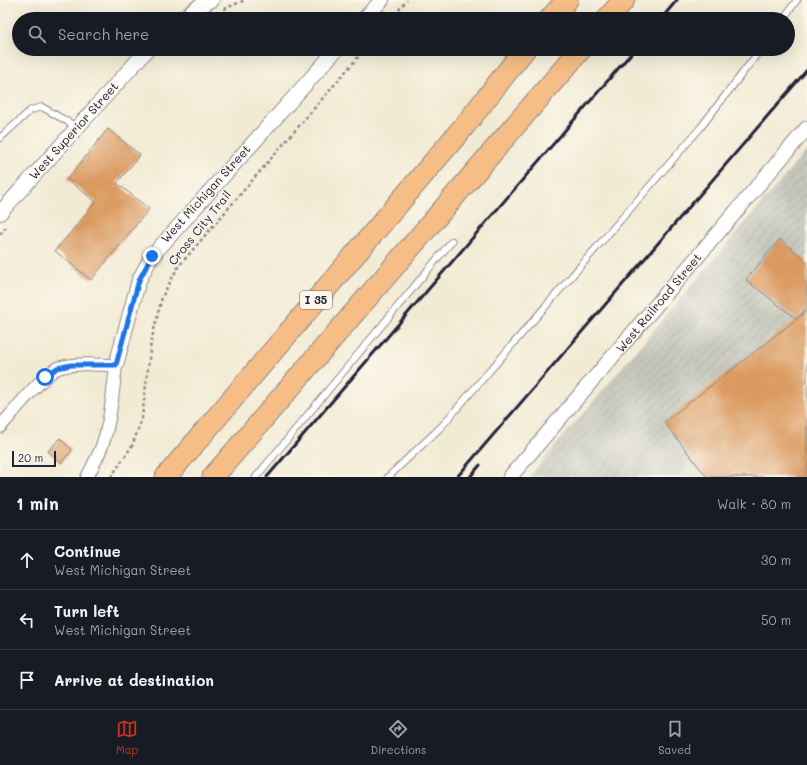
<!DOCTYPE html>
<html lang="en">
<head>
<meta charset="utf-8">
<style>
	:root { --surface:#171b24; --page:#20242c; --text:#f1f3f6; --muted:#9ea1a6; --line:#363941; --accent:#c8321e }
	body { margin:0; font-family:Mali,sans-serif; background:var(--page); color:var(--text) }
	.scale { position:absolute; left:12px; bottom:10px; width:44px; box-sizing:border-box; padding-left:4px; border:2px solid #22223b; border-top:0; font-size:11px; line-height:14px; white-space:nowrap; color:#22223b; -webkit-text-stroke:3px #fbf7ec; paint-order:stroke }
	.stop { position:absolute; width:12px; height:12px; margin:-9px; border:3px solid #1a73e8; border-radius:50%; background:#fff }
	.stop.end { background:#1a73e8; border-color:#fff; box-shadow:0 1px 4px #0008 }
	.list { margin:0; padding:0; list-style:none }
	h2 { display:flex; justify-content:space-between; align-items:center; height:52px; margin:0; padding:0 16px; font-size:17px }
	h2 small { font-size:13px; font-weight:400; color:var(--muted) }
	.list li { display:grid; grid-template-columns:26px 1fr auto; gap:12px; align-items:center; box-sizing:border-box; height:60px; padding:0 16px; border-top:1px solid var(--line) }
	.list b { display:block; font-size:15px; white-space:nowrap }
	.list p { margin:0; font-size:13px; white-space:nowrap; color:var(--muted) }
	.list em { font-size:13px; font-style:normal; color:var(--muted) }
	.icon { flex:none; width:22px; height:22px; fill:none; stroke:currentColor; stroke-width:2; stroke-linecap:round; stroke-linejoin:round }
	.map { position:relative; flex:none; width:807px; height:477px; overflow:hidden }
	.search { position:absolute; background:var(--surface); box-shadow:0 4px 16px #0002; left:12px; right:12px; top:12px; height:44px; display:flex; align-items:center; gap:10px; box-sizing:border-box; padding:0 14px; border-radius:22px; color:var(--muted); font-size:15px }
	.sheet { height:232px; background:var(--surface) }
	nav { display:flex; justify-content:space-around; align-items:center; box-sizing:border-box; height:56px; border-top:1px solid var(--line); background:var(--surface); font-size:11px; color:var(--muted) }
	nav a { display:grid; justify-items:center; gap:2px }
	nav .on { color:var(--accent) }
	.map>svg:first-child { display:block }
	.industrial { fill:url(#industrial-furrows) }
	.building { fill:#da9a5e }
	.lines { fill:none; stroke-linecap:round; stroke-linejoin:round }
	.service-casing { stroke:#8a8688; stroke-width:8 }
	.minor-casing { stroke:#8a8688; stroke-width:14 }
	.tertiary-casing { stroke:#8a8688; stroke-width:16 }
	.motorway-casing { stroke:#8a8688; stroke-width:23 }
	.path { stroke:#8a8688; stroke-width:2.5; stroke-dasharray:3 3; stroke-linecap:butt }
	.service { stroke:#fff; stroke-width:6 }
	.minor { stroke:#fff; stroke-width:12 }
	.tertiary { stroke:#fff; stroke-width:14 }
	.motorway { stroke:#f6be86; stroke-width:21 }
	.rail { stroke:#22223b; stroke-width:3 }
	.route { stroke:#1a73e8; stroke-width:5 }
	.labels { text-anchor:middle; stroke-width:3; stroke-linejoin:round; paint-order:stroke }
	.shield { fill:#fbf7ec; stroke:#636270; stroke-width:1 }
	.shield-label { font-size:11px; font-weight:bold; fill:#22223b }
	.street-label { font-size:12px; fill:#22223b; stroke:#fbf7ec }
</style>
</head>
<body>
<div class="map">
<svg width="807" height="477" viewBox="0 0 807 477">
	<defs>
		<pattern id="industrial-furrows" width="10" height="10" patternUnits="userSpaceOnUse"><rect width="10" height="10" fill="#c4c6b9"/><path d="M-1 1l2-2M0 10L10 0M9 11l2-2" fill="none" stroke="#a8aaa0"/></pattern>
	</defs>
	<rect width="100%" height="100%" fill="#fbf7ec"/>
	<filter id="ink" filterUnits="userSpaceOnUse"><feTurbulence type="fractalNoise" baseFrequency=".025" numOctaves="2"/><feDisplacementMap in="SourceGraphic" scale="8" xChannelSelector="R" yChannelSelector="G"/><feConvolveMatrix kernelMatrix="1 2 1 2 8 2 1 2 1" color-interpolation-filters="sRGB"/></filter>
	<filter id="wash" filterUnits="userSpaceOnUse"><feTurbulence type="fractalNoise" baseFrequency=".012" numOctaves="4" result="noise"/><feDisplacementMap in="SourceGraphic" scale="16" xChannelSelector="R" yChannelSelector="G"/><feGaussianBlur stdDeviation="0.9" result="paint"/><feColorMatrix in="noise" values="0 0 0 0 0 0 0 0 0 0 0 0 0 0 0 0 0 1.4 0 .05"/><feComposite in="paint" operator="in"/></filter>
	<g filter="url(#wash)">
		<rect width="100%" height="100%" fill="#f2ebd4"/>
		<!-- industrial -->
		<path class="industrial" d="M 807,150 L 807,477 L 529,477 Z"/>
		<g id="blocks">
			<!-- building -->
			<path class="building" d="M 108,129 L 140,155 L 117,183 L 149,209 L 91,280 L 55,251 L 96,202 L 67,179 Z
				M 780,239 L 807,261 L 807,307 L 797,319 L 746,280 Z
				M 807,311 L 807,477 L 707,477 L 664,422 Z
				M 60,438 L 72,450 L 61,463 L 48,451 Z"/>
		</g>
	</g>
	<g filter="url(#ink)">
		<use href="#blocks" fill-opacity="0" stroke="#8a8688" stroke-width="1"/>
		<g class="lines">
			<defs>
				<path id="service" d="M 783,19 L 797,0
					M 0,138 L 31,110 L 42,107 L 77,127
					M 256,477 L 452,241
					M 388,477 L 441,427 L 701,127 L 761,49"/>
				<path id="minor" d="M 0,427 C 12,414 43,374 58,368 C 76,362 98,365 116,365 C 113,391 111,418 103,443 C 99,455 93,466 87,477"/>
				<path id="tertiary" d="M 182,19 L 198,7 L 212,0
					M 364,19 L 382,0
					M 0,213 L 148,49
					M 116,365 L 139,280 L 152,256 L 337,49
					M 510,477 L 807,128"/>
				<path id="motorway" d="M 550,19 L 567,0
					M 607,19 L 624,0
					M 166,477 L 466,124 L 525,49
					M 213,477 L 581,49"/>
			</defs>
			<!-- service casing -->
			<use href="#service" class="service-casing"/>
			<!-- minor casing -->
			<use href="#minor" class="minor-casing"/>
			<!-- tertiary casing -->
			<use href="#tertiary" class="tertiary-casing"/>
			<!-- motorway casing -->
			<use href="#motorway" class="motorway-casing"/>
			<!-- path -->
			<path class="path" d="M 224,9 L 245,0
				M 391,19 L 407,0
				M 0,234 L 8,225
				M 111,477 L 132,446 L 142,418 L 151,342 L 162,297 L 178,267 L 365,49"/>
			<!-- service -->
			<use href="#service" class="service"/>
			<!-- minor -->
			<use href="#minor" class="minor"/>
			<!-- tertiary -->
			<use href="#tertiary" class="tertiary"/>
			<!-- motorway -->
			<use href="#motorway" class="motorway"/>
			<!-- rail -->
			<path class="rail" d="M 661,19 L 677,0
				M 267,477 L 635,49
				M 457,477 L 807,70
				M 470,477 L 480,465"/>
		</g>
	</g>
	<g class="lines" filter="url(#ink)">
		<!-- route -->
		<path class="route" d="M 45,377 L 57,368 L 71,365 L 116,365 L 139,280 L 152,256"/>
	</g>
	<g class="labels">
		<!-- shield labels -->
		<rect class="shield" x="300" y="291" width="32" height="18" rx="3"/>
		<g class="shield-label">
			<text x="316" y="304">I 35</text>
		</g>
		<!-- street labels -->
		<g class="street-label">
			<text transform="translate(74 131) rotate(-48)" y="4">West Superior Street</text>
			<text transform="translate(206 194) rotate(-48)" y="4">West Michigan Street</text>
			<text transform="translate(200 228) rotate(-51)" y="4">Cross City Trail</text>
			<text transform="translate(659 303) rotate(-50)" y="4">West Railroad Street</text>
		</g>
	</g>
</svg>
<div class="scale">20 m</div>
<div class="stop" style="left:45px;top:377px"></div>
<div class="stop end" style="left:152px;top:256px"></div>
<div class="search"><svg class="icon" aria-label="search" viewBox="0 0 24 24"><circle cx="10" cy="10" r="6"/><path d="M15 15l6 6"/></svg>Search here</div>
</div>
<section class="sheet">
<h2>1 min<small>Walk · 80 m</small></h2>
<ul class="list">
<li><svg class="icon" aria-label="ahead" viewBox="0 0 24 24"><path d="M12 20V5M6 11l6-6 6 6"/></svg><div><b>Continue</b><p>West Michigan Street</p></div><em>30 m</em></li>
<li><svg class="icon" aria-label="left" viewBox="0 0 24 24"><path d="M17 20v-9H6M10 6l-5 5 5 5"/></svg><div><b>Turn left</b><p>West Michigan Street</p></div><em>50 m</em></li>
<li><svg class="icon" aria-label="arrive" viewBox="0 0 24 24"><path d="M6 21V4h12l-3 4 3 4H6"/></svg><div><b>Arrive at destination</b></div></li>
</ul>
</section>
<nav>
<a class="on"><svg class="icon" aria-label="map" viewBox="0 0 24 24"><path d="M3 6l6-2 6 2 6-2v14l-6 2-6-2-6 2zM9 4v14M15 6v14"/></svg>Map</a>
<a><svg class="icon" aria-label="directions" viewBox="0 0 24 24"><path d="M12 3l9 9-9 9-9-9zM9 14v-3h6M13 9l2 2-2 2"/></svg>Directions</a>
<a><svg class="icon" aria-label="saved" viewBox="0 0 24 24"><path d="M7 4h10v16l-5-4-5 4z"/></svg>Saved</a>
</nav>
</body>
</html>
